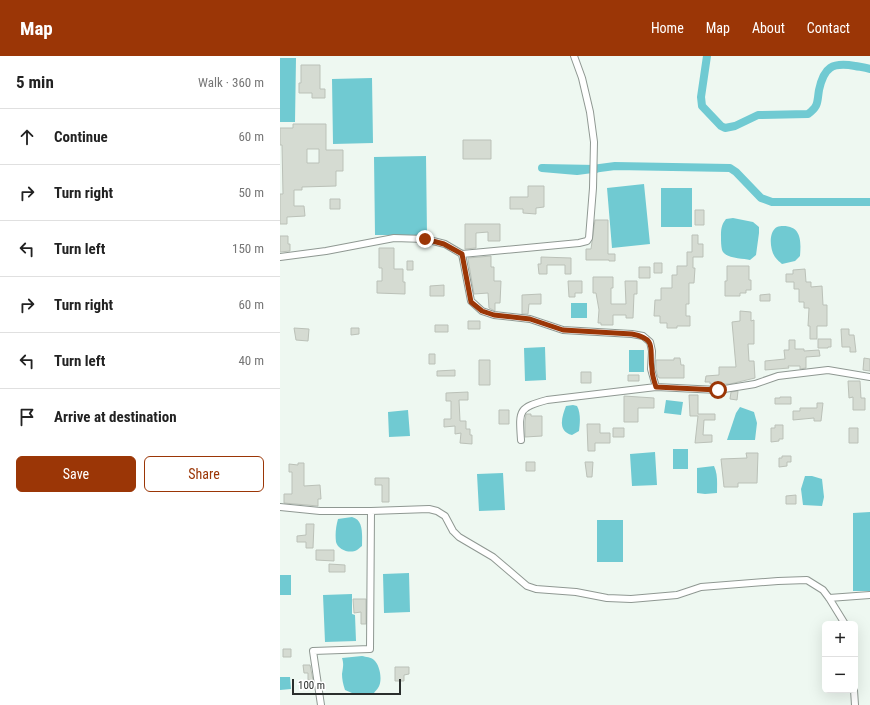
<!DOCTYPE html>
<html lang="en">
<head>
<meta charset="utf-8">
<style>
	:root { --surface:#fff; --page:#f2f2f2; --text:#222; --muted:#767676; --line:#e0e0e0; --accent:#9b3606 }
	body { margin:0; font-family:"Roboto Condensed",sans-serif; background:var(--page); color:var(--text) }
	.controls { position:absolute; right:12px; bottom:12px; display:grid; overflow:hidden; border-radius:6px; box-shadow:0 4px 16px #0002 }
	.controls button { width:36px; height:36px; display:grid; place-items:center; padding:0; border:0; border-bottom:1px solid var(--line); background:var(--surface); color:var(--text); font:20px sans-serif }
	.scale { position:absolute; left:12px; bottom:10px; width:109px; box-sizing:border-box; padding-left:4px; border:2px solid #2a2e2c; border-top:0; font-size:11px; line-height:14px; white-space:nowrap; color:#2a2e2c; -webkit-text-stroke:3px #fff; paint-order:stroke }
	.stop { position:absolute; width:12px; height:12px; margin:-9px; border:3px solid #9b3606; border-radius:50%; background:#fff }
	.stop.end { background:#9b3606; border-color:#fff; box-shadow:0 1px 4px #0008 }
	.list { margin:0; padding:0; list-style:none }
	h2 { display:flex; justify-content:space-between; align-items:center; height:52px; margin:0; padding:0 16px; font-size:17px }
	h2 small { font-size:13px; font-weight:400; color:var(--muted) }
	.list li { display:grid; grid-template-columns:26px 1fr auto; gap:12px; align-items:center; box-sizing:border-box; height:56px; padding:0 16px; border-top:1px solid var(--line) }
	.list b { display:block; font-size:15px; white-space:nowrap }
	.list em { font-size:13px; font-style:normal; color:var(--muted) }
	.actions { display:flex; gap:8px; padding:12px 16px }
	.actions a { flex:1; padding:9px 0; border:1px solid var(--accent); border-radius:6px; text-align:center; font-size:14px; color:var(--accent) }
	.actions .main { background:var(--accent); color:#fff }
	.icon { flex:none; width:22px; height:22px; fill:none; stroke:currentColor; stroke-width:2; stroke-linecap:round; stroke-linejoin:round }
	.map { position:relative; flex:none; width:590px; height:649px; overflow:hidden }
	header { display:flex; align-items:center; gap:24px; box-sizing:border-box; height:56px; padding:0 20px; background:var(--accent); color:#fff }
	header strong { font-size:19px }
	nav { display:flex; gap:22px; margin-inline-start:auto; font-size:14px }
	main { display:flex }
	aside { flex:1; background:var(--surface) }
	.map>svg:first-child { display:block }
	.water { fill:#70cad2 }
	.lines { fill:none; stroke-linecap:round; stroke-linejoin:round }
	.canal { stroke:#70cad2; stroke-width:8 }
	.building { fill:#d5dbd2; stroke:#bbc1b8; fill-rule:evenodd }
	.street-casing { stroke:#8f9892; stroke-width:8 }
	.street { stroke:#fff; stroke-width:6 }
	.route { stroke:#9b3606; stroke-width:5 }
</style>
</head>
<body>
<header>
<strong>Map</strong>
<nav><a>Home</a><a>Map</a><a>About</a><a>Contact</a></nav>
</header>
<main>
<aside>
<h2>5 min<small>Walk · 360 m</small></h2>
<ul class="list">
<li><svg class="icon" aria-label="ahead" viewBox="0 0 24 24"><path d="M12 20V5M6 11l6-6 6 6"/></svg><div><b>Continue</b></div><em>60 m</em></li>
<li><svg class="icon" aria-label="right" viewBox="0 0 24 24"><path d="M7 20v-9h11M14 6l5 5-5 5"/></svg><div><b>Turn right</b></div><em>50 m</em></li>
<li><svg class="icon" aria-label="left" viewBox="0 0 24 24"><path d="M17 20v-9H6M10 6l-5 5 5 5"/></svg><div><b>Turn left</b></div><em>150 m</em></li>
<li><svg class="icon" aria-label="right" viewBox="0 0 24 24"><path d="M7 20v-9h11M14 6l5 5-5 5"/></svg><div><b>Turn right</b></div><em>60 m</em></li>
<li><svg class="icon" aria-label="left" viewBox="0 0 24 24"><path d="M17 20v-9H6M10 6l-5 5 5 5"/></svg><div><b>Turn left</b></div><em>40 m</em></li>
<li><svg class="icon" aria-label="arrive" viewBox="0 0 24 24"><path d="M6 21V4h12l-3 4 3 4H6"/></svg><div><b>Arrive at destination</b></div></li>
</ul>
<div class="actions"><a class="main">Save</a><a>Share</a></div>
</aside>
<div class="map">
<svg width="590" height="649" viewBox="0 0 590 649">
	<rect width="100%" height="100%" fill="#eef8f1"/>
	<!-- water -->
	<path class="water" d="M 0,2 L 16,2 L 15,66 L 0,66 Z
		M 92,22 L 93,87 L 53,88 L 52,23 Z
		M 146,100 L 147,179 L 95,179 L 94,101 Z
		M 364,128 L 370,188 L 332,192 L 327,132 Z
		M 381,132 L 412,132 L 412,171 L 381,171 Z
		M 453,162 L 473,166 L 479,171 L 479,177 L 476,199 L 470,204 C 463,202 445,203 442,194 C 441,190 441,185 441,181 C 441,174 441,169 446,163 Z
		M 503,170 C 522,170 521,186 520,200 L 515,205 L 502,208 C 500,206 497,204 495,201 C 490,194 488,176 497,171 C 499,170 501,170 503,170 Z
		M 291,247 L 307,247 L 307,262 L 291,262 Z
		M 265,291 L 266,324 L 245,325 L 244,292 Z
		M 349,294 L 364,294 L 364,316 L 349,316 Z
		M 386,344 L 403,346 L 401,359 L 384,357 Z
		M 293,349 L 297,350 C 301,357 300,367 299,375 L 292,379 C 277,375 282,361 286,350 Z
		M 460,351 L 474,356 L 477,367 L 475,384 L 447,384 L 456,357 Z
		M 128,354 L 130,380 L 109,381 L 108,356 Z
		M 393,393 L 408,393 L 408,413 L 393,413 Z
		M 375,396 L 377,429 L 352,430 L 350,398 Z
		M 434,410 C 438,418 437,428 437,437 L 425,438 L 417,437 L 417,412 Z
		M 223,417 L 225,454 L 199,455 L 197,418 Z
		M 525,420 L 532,420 L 542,423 L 544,441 L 542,450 L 523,449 L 521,433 Z
		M 590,456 L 590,535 L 573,535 L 573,457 Z
		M 72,461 C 84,464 82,479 82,490 C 80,491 79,493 77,494 C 70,498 58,494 56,486 C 55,478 56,470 58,463 Z
		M 317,464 L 343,464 L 343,506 L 317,506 Z
		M 129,517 L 130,556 L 104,557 L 103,518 Z
		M 0,519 L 11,519 L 11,539 L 0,539 Z
		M 72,538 L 72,558 L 75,559 L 76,585 L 45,586 L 43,539 Z
		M 82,600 C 86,601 91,601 94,604 C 100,609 103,625 98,632 C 97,634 95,635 94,637 L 72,637 L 65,634 C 63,628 62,623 62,618 C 63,611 64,608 62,602 Z
		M 0,621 L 10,621 L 11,633 L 0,634 Z"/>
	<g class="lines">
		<!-- canal -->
		<path class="canal" d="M 427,0 L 421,41 L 422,50 L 441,70 L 445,72 L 455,70 L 478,59 L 528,58 C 539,50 537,46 539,34 C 544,11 552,6 575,10 C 580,11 585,11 590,13
			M 316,113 L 262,112 L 297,115 L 335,110 L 450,112 L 456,116 L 481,142 L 492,146 L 590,146"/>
	</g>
	<!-- building -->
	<path class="building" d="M 21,9 L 40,9 L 40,33 L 45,33 L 45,42 L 32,42 L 32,37 L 19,37 L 19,27 L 21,27 Z
		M 13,68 L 46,68 L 46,94 L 63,94 L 63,115 L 56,115 L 56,130 L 22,131 L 22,134 L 14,134 L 14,150 L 24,150 L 25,160 L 7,161 L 7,168 L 0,168 L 0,138 L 3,138 L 2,89 L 0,89 L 0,72 L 13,72 ZM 27,93 L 39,93 L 39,107 L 27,107 Z
		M 183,84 L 211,84 L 211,103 L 183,103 Z
		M 248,130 L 264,130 L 264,151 L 256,152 L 256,158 L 243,157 L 243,153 L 230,153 L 230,141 L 248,141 Z
		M 50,143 L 60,143 L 60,153 L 50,153 Z
		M 415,154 L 424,154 L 424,169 L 415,169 Z
		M 315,164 L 328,164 L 328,198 L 335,198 L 335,205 L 329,205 L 329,204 L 306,204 L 306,193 L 311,193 Z
		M 185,168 L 220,168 L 220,185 L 208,185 L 208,176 L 196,177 L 196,192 L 185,193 Z
		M 412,179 L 418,179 L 418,188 L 423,188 L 423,201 L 413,201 L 413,212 L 415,212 L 414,227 L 409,227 L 409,248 L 406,248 L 406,260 L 410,260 L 410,270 L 397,270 L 397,272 L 387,272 L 387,267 L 380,267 L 380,260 L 374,260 L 375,244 L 381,244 L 381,232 L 392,232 L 392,219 L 397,219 L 397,210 L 407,210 L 407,196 L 412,196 Z
		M 0,180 L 8,180 L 8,188 L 10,188 L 10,195 L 0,196 Z
		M 99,192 L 114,192 L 114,213 L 123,213 L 123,226 L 125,226 L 125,238 L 97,237 L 97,225 L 102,225 L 102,212 L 99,212 Z
		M 211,200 L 211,211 L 214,211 L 214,225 L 221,225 L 220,247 L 215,247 L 215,255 L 209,252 L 208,237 L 194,238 L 188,203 L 188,202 Z
		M 261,201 L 291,202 L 291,218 L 285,218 L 285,209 L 267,209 L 267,218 L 259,218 L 258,208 L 261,208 Z
		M 127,205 L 133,205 L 133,214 L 127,214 Z
		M 374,207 L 382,207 L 382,217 L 374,217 Z
		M 447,210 L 469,210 L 469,224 L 471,224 L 471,234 L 466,234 L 466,237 L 460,237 L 460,240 L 445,240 L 445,225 L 447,225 Z
		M 359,211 L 370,211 L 370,222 L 359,222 Z
		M 525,213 L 526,226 L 531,226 L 531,231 L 542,230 L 543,249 L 547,249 L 547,270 L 537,270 L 537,283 L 530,283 L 530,270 L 528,270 L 529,252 L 524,252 L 524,246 L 519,246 L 519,233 L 514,233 L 514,226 L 506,226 L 506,218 L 513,218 L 513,214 Z
		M 313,221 L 333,221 L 333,232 L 331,232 L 331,248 L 346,248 L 345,225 L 357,225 L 357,238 L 354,238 L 353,262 L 346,262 L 346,259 L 333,259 L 333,269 L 321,269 L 321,267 L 318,267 L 319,254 L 316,237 L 313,237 Z
		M 288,225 L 302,225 L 302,237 L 295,237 L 295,241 L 289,241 Z
		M 164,229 L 164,240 L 150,240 L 150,230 Z
		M 261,238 L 261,248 L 249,248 L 248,258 L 242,258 L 242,239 Z
		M 490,238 L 490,245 L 480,245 L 480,239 Z
		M 460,255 L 471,256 L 471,265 L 474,264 L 474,288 L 468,288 L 469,305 L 474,305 L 475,322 L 450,328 L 430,328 L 430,326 L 425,326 L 426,320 L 439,319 L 439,311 L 456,311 L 452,266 L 460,265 Z
		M 188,265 L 200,265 L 200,273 L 188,273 Z
		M 155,269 L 168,269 L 168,276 L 155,276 Z
		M 14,272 L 29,273 L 28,285 L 16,284 Z
		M 71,272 L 79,272 L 79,278 L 71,279 Z
		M 561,273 L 569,273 L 569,279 L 574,279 L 576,296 L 570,296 L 570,291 L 562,291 Z
		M 538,283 L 551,283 L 551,291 L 548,291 L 548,292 L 538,292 Z
		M 509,284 L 515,284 L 515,293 L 524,293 L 524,295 L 539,294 L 540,300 L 526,301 L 526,312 L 520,313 L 520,310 L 508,310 L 509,312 L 485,314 L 485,305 L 505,303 L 504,294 L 509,294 Z
		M 149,298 L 155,298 L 155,308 L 149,308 Z
		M 394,302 L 400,302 L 401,309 L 404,309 L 404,322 L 379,322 L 379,321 L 378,321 L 376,313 L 376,304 L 394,304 Z
		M 584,302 L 590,303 L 590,315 L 583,314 Z
		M 199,304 L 210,304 L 210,329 L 199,329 Z
		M 175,314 L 175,320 L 157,320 L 157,315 Z
		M 301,316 L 311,316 L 311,327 L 301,327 Z
		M 348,319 L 359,319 L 359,325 L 348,325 Z
		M 568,325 L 580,325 L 581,342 L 585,342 L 585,354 L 573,354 L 573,341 L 569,342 Z
		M 458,335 L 457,344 L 450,343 L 451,336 Z
		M 188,336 L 188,344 L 179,344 L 180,365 L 186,365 L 186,373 L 190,373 L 190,379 L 192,379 L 192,388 L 180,387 L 181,377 L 175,378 L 175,370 L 164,371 L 164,363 L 171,363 L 171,345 L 166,345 L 166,337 Z
		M 409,339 L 418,339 L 418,358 L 435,358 L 435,364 L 424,364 L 423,379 L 432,379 L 432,386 L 415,387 L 418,360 L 410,360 Z
		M 344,340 L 374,342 L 374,352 L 358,352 L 358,366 L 344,366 Z
		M 500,341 L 511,341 L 511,348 L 495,348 L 495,342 L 500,342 Z
		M 537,347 L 543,347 L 541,365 L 534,365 L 534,362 L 513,364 L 513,355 L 520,355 L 520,352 L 537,352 Z
		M 219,354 L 229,354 L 229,368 L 219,368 Z
		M 246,358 L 251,358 L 251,360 L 262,360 L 262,380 L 245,381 L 245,366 Z
		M 307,368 L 320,368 L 320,377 L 330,377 L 330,387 L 315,387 L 315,395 L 308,395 Z
		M 495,369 L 503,369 L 503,383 L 499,383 L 499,385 L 491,386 L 491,372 L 495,372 Z
		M 333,372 L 344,372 L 344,381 L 333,381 Z
		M 569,372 L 578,372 L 578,387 L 569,387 Z
		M 466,397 L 478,397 L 477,427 L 458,427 L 458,431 L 444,431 L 441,403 L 467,402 Z
		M 502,400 L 511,400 L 511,406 L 507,406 L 507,410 L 499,411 L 499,402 L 502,402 Z
		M 246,406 L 255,406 L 255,415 L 246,415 Z
		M 305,406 L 313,406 L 312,421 L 307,421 Z
		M 18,407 L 24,407 L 24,430 L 40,429 L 41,443 L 38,443 L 38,450 L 4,447 L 4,438 L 12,438 L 12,416 L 9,416 L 9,408 L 18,409 Z
		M 95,422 L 109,422 L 109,446 L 102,446 L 102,429 L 95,429 Z
		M 516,439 L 516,448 L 506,448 L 506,440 Z
		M 26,468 L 34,468 L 33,492 L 26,492 L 26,486 L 17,486 L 17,480 L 26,479 Z
		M 36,494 L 54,494 L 54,505 L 36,504 Z
		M 49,508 L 65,509 L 65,516 L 49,516 Z
		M 73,543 L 86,543 L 86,568 L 81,568 L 81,556 L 74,557 Z
		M 3,593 L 11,593 L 11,601 L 3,601 Z
		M 23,609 L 30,609 L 33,624 L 28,624 L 28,617 L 24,617 Z
		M 115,611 L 129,611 L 129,618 L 124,619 L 124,625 L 115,625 Z"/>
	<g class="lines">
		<defs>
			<path id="street" d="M 182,198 L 299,187 L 307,185 L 309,182 L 313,132 L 314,86 L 310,56 L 302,22 L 294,0
				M 0,201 L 46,195 L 114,182 L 145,183 L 165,188 L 182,198 L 191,245 L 202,255 L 214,259 L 250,263 L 283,274 L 352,278 L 363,280 L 370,286 L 372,295 L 371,313 L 376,331 L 438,334 L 475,328 L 498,320 L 548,314 L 590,321
				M 241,384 C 239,354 238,352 267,344 L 376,331
				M 0,451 L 40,455 L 91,455 L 149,453 L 157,455 L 165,460 L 173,475 L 179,481 L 213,501 L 247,530 L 256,533 L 296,536 L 327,542 L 351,543 L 397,539 L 421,531 L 498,525 L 527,524 L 543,534 L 549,542 L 565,568
				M 549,542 L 590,539
				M 574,634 L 575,649
				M 41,649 L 33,595 L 90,593 L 91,455"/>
		</defs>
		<!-- street casing -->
		<use href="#street" class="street-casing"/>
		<!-- street -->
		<use href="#street" class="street"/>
	</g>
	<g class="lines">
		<!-- route -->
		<path class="route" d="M 145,183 L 164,188 L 182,198 L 191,246 L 202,255 L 214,259 L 250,263 L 283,274 L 352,278 C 378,283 369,293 372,313 C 372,319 374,325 376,331 L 438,334"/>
	</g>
</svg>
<div class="controls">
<button>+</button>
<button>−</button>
</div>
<div class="scale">100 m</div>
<div class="stop" style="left:438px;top:334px"></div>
<div class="stop end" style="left:145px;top:183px"></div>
</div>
</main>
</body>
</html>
